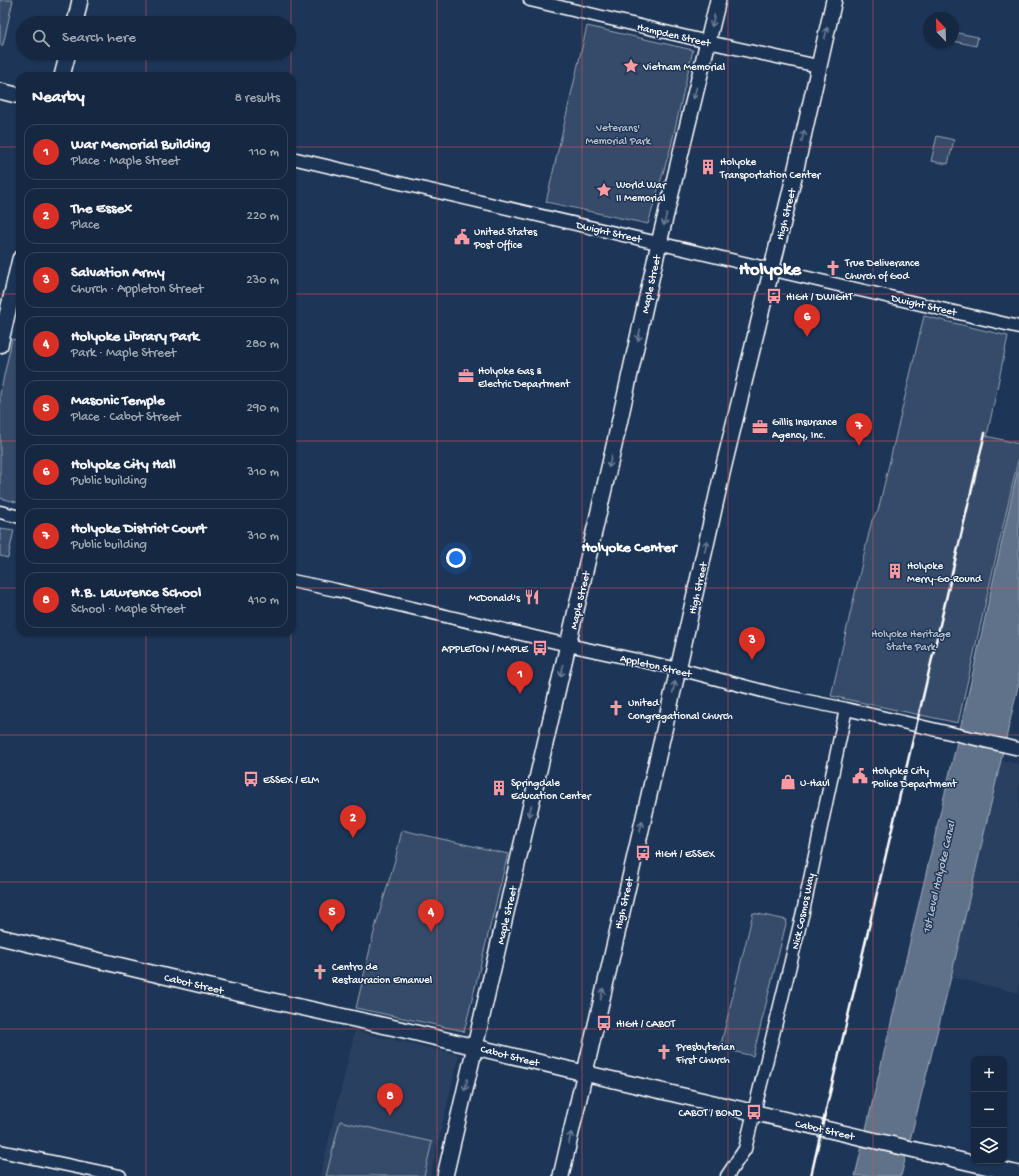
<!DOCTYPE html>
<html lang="en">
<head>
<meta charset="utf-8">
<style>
	:root { --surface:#162841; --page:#1f3048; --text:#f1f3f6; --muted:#9ea6b1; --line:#35445a; --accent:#d93025 }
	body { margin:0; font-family:"Gochi Hand",sans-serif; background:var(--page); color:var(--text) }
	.controls { position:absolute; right:12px; bottom:12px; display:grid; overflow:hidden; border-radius:8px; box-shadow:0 1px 3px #0004 }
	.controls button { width:36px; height:36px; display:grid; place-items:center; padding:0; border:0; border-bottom:1px solid var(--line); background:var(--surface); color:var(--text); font:20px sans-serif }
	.compass { position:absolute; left:923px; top:12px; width:36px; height:36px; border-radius:50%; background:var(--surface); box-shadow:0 1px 3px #0004; rotate:337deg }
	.you { position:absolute; left:456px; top:558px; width:14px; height:14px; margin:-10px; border:3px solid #fff; border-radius:50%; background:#1a73e8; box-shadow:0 0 0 6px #1a73e833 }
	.badge { display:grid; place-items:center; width:26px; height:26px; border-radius:50%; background:var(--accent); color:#fff; font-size:13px; font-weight:700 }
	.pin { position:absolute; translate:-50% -33px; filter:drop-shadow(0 1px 2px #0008) }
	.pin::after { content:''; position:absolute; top:21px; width:14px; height:12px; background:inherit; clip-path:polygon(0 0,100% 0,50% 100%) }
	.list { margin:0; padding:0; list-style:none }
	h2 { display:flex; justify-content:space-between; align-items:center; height:52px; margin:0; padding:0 16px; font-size:17px }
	h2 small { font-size:13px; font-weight:400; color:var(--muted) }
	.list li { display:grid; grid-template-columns:26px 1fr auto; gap:12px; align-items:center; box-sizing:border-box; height:56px; margin:0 8px 8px; padding:0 8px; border:1px solid var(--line); border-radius:12px }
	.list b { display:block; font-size:15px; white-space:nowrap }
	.list p { margin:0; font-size:13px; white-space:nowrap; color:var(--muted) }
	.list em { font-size:13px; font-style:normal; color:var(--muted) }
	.icon { flex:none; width:22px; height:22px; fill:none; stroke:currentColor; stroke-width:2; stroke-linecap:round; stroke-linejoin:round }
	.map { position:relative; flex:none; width:1019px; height:1176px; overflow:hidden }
	.search { position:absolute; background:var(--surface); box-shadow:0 1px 3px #0004; left:16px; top:16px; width:280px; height:44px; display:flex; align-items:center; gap:10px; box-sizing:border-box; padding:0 14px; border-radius:22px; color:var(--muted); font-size:15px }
	.panel { position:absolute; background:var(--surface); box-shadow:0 1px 3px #0004; left:16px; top:72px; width:280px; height:564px; border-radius:12px }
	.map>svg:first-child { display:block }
	.built { fill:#2a4161 }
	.green { fill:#364b69; stroke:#9aa5b4 }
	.water { fill:#617289; stroke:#a0aab8 }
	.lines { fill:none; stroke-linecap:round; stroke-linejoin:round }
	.minor-casing { stroke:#fff; stroke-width:15 }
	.major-casing { stroke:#fff; stroke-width:18 }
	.minor { stroke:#1d3557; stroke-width:12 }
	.major { stroke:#1d3557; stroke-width:15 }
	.rail { stroke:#fff; stroke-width:2.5 }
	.oneway { stroke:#6c7c92 }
	.grid { fill:none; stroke:#de5353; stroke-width:1; stroke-opacity:0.55 }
	.labels { text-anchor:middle; stroke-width:3; stroke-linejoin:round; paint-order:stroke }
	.street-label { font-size:11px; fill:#fff; stroke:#1d3557 }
	.poi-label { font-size:11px; fill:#fff; stroke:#1d3557; text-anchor:start }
	.park-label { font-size:11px; fill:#b9c0ca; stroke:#1d3557 }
	.water-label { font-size:12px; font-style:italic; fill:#b8c0ca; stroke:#1d3557 }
	.district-label { font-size:15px; font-weight:bold; fill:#fff; stroke:#1d3557 }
	.town-label { font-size:19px; font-weight:bold; fill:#fff; stroke:#1d3557 }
</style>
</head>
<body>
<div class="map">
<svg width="1019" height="1176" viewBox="0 0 1019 1176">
	<rect width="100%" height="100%" fill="#1d3557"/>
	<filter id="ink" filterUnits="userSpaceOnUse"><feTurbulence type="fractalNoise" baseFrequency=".025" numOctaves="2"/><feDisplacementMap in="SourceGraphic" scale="8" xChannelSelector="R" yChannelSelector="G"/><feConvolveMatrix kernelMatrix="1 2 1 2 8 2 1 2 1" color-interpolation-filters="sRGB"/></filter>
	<g filter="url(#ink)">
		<!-- built -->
		<path class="built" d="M 1000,760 L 1019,764 L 1019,993 L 951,977 Z
			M 355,1031 L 459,1055 L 430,1176 L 320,1176 Z"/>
		<!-- green -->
		<path class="green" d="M 0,0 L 13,0 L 3,45 L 0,45 Z
			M 587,26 L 693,50 L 671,146 L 648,224 L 546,202 Z
			M 958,33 L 978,37 L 976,46 L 953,41 L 957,37 Z
			M 937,136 L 954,140 L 948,164 L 931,161 Z
			M 924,316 L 1008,336 L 987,436 L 1019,444 L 1019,456 L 958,723 L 831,696 L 872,520 L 878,511 Z
			M 12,339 L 20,341 L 20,503 L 0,498 L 0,394 Z
			M 0,528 L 14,530 L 8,558 L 0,556 Z
			M 402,830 L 508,854 L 464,1032 L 464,1031 L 356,1008 L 375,928 L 395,860 Z
			M 753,913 L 787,920 L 753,1056 L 720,1048 Z
			M 340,1121 L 432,1142 L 424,1176 L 326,1176 Z"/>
		<!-- water -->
		<path class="water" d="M 1019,464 L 1019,682 L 951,977 L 901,1176 L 855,1176 L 967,699 Z"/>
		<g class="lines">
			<defs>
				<path id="minor" d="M 530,0 L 708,42 L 818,66
					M 292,158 L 1019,327
					M 0,512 L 20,517
					M 292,581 L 336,590 L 568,645 L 679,669 L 778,695 L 846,709 L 1019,749
					M 0,1151 L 120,1176
					M 727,1176 L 745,1149 L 754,1112 L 803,912 L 846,709"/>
				<path id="major" d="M 75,23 L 80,0
					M 62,76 L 68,53
					M 0,91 L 20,96
					M 0,345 L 20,259
					M 0,937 L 223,990 L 404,1030 L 584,1073 L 1019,1174
					M 445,1176 L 614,446 L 659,243 L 718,0
					M 561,1176 L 677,674 L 723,469 L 794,177 L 834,0"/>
			</defs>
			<!-- minor casing -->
			<use href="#minor" class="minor-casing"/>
			<!-- major casing -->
			<use href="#major" class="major-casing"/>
			<!-- minor -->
			<use href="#minor" class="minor"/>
			<!-- major -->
			<use href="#major" class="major"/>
			<!-- rail -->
			<path class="rail" d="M 811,1176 L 825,1114 L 985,433"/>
		</g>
		<!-- one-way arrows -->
		<defs><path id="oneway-shaft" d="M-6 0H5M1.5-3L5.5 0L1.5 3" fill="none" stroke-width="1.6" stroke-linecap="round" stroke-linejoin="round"/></defs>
		<g class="oneway">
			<use href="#oneway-shaft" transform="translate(713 21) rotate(103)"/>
			<use href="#oneway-shaft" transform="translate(826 33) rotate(-77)"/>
			<use href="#oneway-shaft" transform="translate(695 93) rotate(104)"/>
			<use href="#oneway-shaft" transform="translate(803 136) rotate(-77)"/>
			<use href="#oneway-shaft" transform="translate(665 220) rotate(104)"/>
			<use href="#oneway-shaft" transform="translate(639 335) rotate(102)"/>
			<use href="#oneway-shaft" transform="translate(610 462) rotate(103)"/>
			<use href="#oneway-shaft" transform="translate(706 546) rotate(-77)"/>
			<use href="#oneway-shaft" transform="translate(562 671) rotate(103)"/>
			<use href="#oneway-shaft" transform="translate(674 687) rotate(-77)"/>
			<use href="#oneway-shaft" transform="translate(530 811) rotate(103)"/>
			<use href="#oneway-shaft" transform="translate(641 827) rotate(-77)"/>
			<use href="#oneway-shaft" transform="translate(602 994) rotate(-77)"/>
			<use href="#oneway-shaft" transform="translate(466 1085) rotate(103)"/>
			<use href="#oneway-shaft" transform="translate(570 1138) rotate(-77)"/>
		</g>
	</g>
	<!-- grid -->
	<path class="grid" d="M 146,0 L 146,23M 291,0 L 291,76M 437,0 L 437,1176M 582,0 L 582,1176M 728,0 L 728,1176M 873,0 L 873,1176M 146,53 L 146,76M 0,147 L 20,147M 292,147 L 1019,147M 0,294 L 20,294M 292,294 L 1019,294M 0,441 L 20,441M 292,441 L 1019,441M 0,588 L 20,588M 292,588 L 1019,588M 146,632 L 146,1176M 291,632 L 291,1176M 0,735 L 1019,735M 0,882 L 1019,882M 0,1029 L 1019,1029"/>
	<!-- icons -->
	<defs>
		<symbol id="sight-bare" viewBox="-9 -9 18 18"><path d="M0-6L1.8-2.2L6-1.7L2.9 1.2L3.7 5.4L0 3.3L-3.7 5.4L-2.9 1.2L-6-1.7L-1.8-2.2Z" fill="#ff9aa2" stroke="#1d3557" stroke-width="2.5" paint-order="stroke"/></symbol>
		<symbol id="building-bare" viewBox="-9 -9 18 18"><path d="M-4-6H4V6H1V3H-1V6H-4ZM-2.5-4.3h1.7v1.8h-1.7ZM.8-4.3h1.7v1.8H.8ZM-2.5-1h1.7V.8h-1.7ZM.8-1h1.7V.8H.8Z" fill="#ff9aa2" stroke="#1d3557" stroke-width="2.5" paint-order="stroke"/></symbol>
		<symbol id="civic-bare" viewBox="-9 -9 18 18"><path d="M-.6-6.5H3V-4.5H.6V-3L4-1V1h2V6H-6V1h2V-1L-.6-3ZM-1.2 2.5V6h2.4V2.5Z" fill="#ff9aa2" stroke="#1d3557" stroke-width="2.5" paint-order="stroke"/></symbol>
		<symbol id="church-bare" viewBox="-9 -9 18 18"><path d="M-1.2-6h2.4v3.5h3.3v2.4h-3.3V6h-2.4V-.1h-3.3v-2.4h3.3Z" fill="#ff9aa2" stroke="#1d3557" stroke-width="2.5" paint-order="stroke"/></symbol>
		<symbol id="bus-bare" viewBox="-9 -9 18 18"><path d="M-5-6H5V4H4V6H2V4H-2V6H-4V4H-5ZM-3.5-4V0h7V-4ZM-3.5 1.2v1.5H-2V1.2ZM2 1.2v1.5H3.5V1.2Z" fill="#ff9aa2" stroke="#1d3557" stroke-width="2.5" paint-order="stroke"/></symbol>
		<symbol id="office-bare" viewBox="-9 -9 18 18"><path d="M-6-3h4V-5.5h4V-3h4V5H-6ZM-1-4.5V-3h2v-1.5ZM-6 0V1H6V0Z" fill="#ff9aa2" stroke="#1d3557" stroke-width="2.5" paint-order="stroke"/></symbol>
		<symbol id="restaurant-bare" viewBox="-9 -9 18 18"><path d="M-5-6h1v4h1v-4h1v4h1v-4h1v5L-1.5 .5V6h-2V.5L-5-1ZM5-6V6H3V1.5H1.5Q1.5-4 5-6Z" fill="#ff9aa2" stroke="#1d3557" stroke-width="2.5" paint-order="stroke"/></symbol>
		<symbol id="shop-bare" viewBox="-9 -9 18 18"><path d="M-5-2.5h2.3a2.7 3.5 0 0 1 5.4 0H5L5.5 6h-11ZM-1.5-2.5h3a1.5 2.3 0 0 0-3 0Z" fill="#ff9aa2" stroke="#1d3557" stroke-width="2.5" paint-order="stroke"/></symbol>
	</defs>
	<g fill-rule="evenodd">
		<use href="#sight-bare" x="620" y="55" width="22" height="22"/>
		<use href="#building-bare" x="697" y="156" width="22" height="22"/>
		<use href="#sight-bare" x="593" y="179" width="22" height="22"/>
		<use href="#civic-bare" x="451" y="226" width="22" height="22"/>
		<use href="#church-bare" x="822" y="257" width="22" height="22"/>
		<use href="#bus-bare" x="763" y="285" width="22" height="22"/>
		<use href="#office-bare" x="455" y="365" width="22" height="22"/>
		<use href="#office-bare" x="749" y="416" width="22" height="22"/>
		<use href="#building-bare" x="884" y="560" width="22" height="22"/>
		<use href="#restaurant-bare" x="521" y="586" width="22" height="22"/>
		<use href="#bus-bare" x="529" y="637" width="22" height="22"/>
		<use href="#church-bare" x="605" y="697" width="22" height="22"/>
		<use href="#civic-bare" x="849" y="765" width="22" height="22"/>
		<use href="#bus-bare" x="240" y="768" width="22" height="22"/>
		<use href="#shop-bare" x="777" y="771" width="22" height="22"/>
		<use href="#building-bare" x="488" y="777" width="22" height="22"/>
		<use href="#bus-bare" x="632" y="842" width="22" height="22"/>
		<use href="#church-bare" x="309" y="961" width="22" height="22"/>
		<use href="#bus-bare" x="593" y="1012" width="22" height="22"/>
		<use href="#church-bare" x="653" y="1041" width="22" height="22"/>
		<use href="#bus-bare" x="743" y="1101" width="22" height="22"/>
	</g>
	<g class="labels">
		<!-- street labels -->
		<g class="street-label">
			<text transform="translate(674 34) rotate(13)" y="4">Hampden Street</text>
			<text transform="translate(785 214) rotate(-76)" y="4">High Street</text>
			<text transform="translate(609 231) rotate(13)" y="4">Dwight Street</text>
			<text transform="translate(650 284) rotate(-78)" y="4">Maple Street</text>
			<text transform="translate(924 304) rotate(13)" y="4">Dwight Street</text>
			<text transform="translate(697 588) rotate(-77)" y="4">High Street</text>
			<text transform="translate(579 600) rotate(-77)" y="4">Maple Street</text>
			<text transform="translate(656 665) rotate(13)" y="4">Appleton Street</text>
			<text transform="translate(623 903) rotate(-77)" y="4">High Street</text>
			<text transform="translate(802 911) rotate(-78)" y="4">Nick Cosmos Way</text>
			<text transform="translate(506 915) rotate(-77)" y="4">Maple Street</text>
			<text transform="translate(194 983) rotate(13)" y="4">Cabot Street</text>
			<text transform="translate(510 1055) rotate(14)" y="4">Cabot Street</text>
			<text transform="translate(825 1129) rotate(13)" y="4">Cabot Street</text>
		</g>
		<!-- poi labels -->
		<g class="poi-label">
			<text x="643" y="70">Vietnam Memorial</text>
			<text x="720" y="165">Holyoke<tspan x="720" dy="13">Transportation Center</tspan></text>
			<text x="616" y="188">World War<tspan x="616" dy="13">II Memorial</tspan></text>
			<text x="474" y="235">United States<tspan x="474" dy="13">Post Office</tspan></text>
			<text x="845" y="266">True Deliverance<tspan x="845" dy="13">Church of God</tspan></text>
			<text x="786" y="300">HIGH / DWIGHT</text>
			<text x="478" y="374">Holyoke Gas &amp;<tspan x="478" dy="13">Electric Department</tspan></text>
			<text x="772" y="425">Gillis Insurance<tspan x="772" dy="13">Agency, Inc.</tspan></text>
			<text x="907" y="569">Holyoke<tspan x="907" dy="13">Merry-Go-Round</tspan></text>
			<text x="520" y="601" text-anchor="end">McDonald's</text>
			<text x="528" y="652" text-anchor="end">APPLETON / MAPLE</text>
			<text x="628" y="706">United<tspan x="628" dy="13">Congregational Church</tspan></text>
			<text x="872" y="774">Holyoke City<tspan x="872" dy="13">Police Department</tspan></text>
			<text x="263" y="783">ESSEX / ELM</text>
			<text x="511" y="786">Springdale<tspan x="511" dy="13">Education Center</tspan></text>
			<text x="800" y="786">U-Haul</text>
			<text x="655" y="857">HIGH / ESSEX</text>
			<text x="332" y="970">Centro de<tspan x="332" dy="13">Restauracion Emanuel</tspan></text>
			<text x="616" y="1027">HIGH / CABOT</text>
			<text x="676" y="1050">Presbyterian<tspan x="676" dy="13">First Church</tspan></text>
			<text x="742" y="1116" text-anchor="end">CABOT / BOND</text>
		</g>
		<!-- park labels -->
		<g class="park-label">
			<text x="618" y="131">Veterans'<tspan x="618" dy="13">Memorial Park</tspan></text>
			<text x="911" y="637">Holyoke Heritage<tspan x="911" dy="13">State Park</tspan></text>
		</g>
		<!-- water labels -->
		<g class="water-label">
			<text transform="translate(938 877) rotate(-77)" y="4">1st Level Holyoke Canal</text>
		</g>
		<!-- district labels -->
		<g class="district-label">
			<text x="629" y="551">Holyoke Center</text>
		</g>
		<!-- town labels -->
		<g class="town-label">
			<text x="770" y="274">Holyoke</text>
		</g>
	</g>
</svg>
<div class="controls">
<button>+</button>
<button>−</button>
<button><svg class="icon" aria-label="layers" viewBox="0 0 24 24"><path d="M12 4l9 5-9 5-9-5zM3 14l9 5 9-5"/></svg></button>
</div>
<svg class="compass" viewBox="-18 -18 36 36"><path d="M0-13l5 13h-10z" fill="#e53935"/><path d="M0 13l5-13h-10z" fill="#9ea6b1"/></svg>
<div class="you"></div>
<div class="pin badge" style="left:520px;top:694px">1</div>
<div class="pin badge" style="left:353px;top:838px">2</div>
<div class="pin badge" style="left:752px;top:660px">3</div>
<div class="pin badge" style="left:431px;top:932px">4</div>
<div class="pin badge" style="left:332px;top:932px">5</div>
<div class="pin badge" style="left:807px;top:337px">6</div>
<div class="pin badge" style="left:859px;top:446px">7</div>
<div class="pin badge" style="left:390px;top:1116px">8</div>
<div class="search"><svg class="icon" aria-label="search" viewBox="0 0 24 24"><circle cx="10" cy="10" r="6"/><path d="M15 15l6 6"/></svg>Search here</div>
<section class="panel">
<h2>Nearby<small>8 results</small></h2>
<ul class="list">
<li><span class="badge">1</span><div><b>War Memorial Building</b><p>Place · Maple Street</p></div><em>110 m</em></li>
<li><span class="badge">2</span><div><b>The Essex</b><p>Place</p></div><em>220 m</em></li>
<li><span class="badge">3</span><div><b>Salvation Army</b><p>Church · Appleton Street</p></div><em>230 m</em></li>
<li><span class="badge">4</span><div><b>Holyoke Library Park</b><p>Park · Maple Street</p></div><em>280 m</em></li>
<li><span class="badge">5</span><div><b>Masonic Temple</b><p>Place · Cabot Street</p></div><em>290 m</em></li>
<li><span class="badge">6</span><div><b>Holyoke City Hall</b><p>Public building</p></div><em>310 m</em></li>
<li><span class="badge">7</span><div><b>Holyoke District Court</b><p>Public building</p></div><em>310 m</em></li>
<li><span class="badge">8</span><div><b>H.B. Lawrence School</b><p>School · Maple Street</p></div><em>410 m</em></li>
</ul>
</section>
</div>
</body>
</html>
